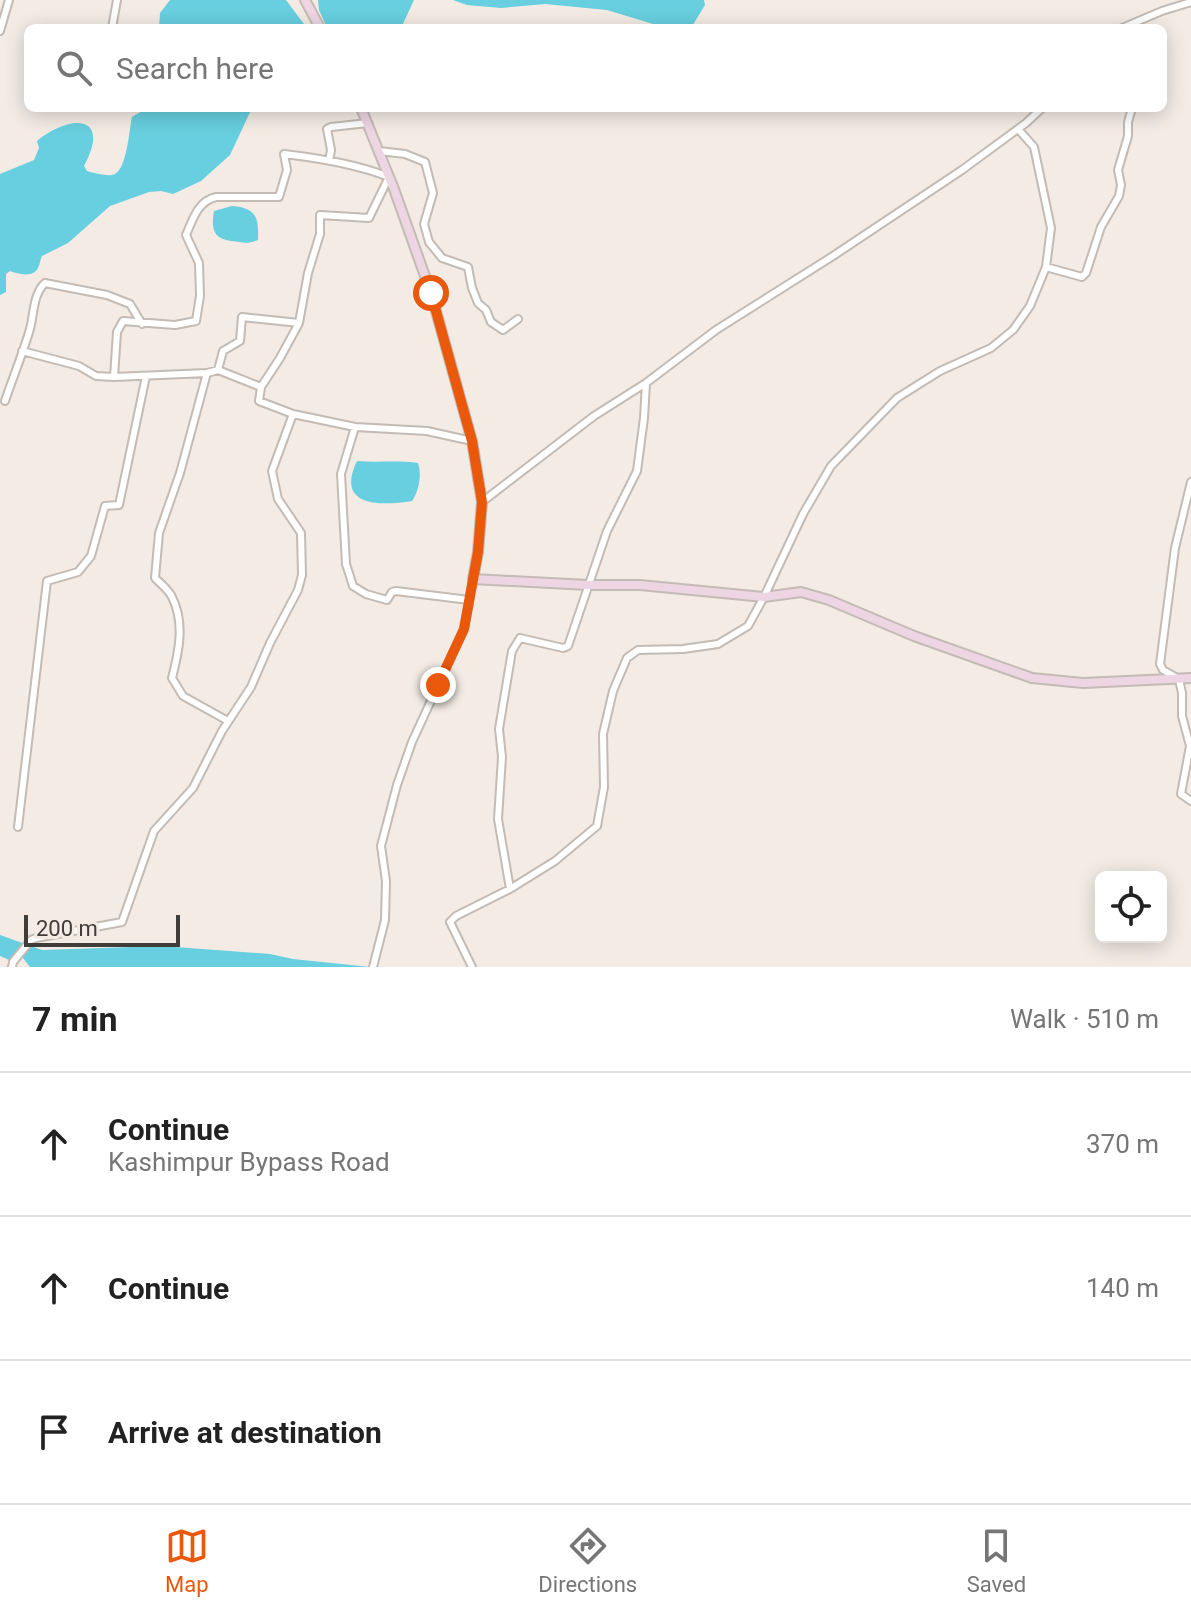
<!DOCTYPE html>
<html lang="en">
<head>
<meta charset="utf-8">
<style>
	:root { --surface:#fff; --page:#f6f6f6; --text:#222; --muted:#767676; --line:#e0e0e0; --accent:#ea580c }
	body { margin:0; font-family:Roboto,sans-serif; background:var(--page); color:var(--text) }
	.controls { position:absolute; right:24px; bottom:24px; display:grid; overflow:hidden; border-radius:12px; box-shadow:0 4px 20px #0003 }
	.controls button { width:72px; height:72px; display:grid; place-items:center; padding:0; border:0; border-bottom:2px solid var(--line); background:var(--surface); color:var(--text); font:40px sans-serif }
	.scale { position:absolute; left:24px; bottom:20px; width:156px; box-sizing:border-box; padding-left:8px; border:4px solid #3f3c39; border-top:0; font-size:22px; line-height:28px; white-space:nowrap; color:#3f3c39; -webkit-text-stroke:6px #f3ebe4; paint-order:stroke }
	.stop { position:absolute; width:24px; height:24px; margin:-18px; border:6px solid #ea580c; border-radius:50%; background:#fff }
	.stop.end { background:#ea580c; border-color:#fff; box-shadow:0 2px 8px #0008 }
	.list { margin:0; padding:0; list-style:none }
	h2 { display:flex; justify-content:space-between; align-items:center; height:104px; margin:0; padding:0 32px; font-size:34px }
	h2 small { font-size:26px; font-weight:400; color:var(--muted) }
	.list li { display:grid; grid-template-columns:52px 1fr auto; gap:24px; align-items:center; box-sizing:border-box; height:144px; padding:0 32px; border-top:2px solid var(--line) }
	.list b { display:block; font-size:30px; white-space:nowrap }
	.list p { margin:0; font-size:26px; white-space:nowrap; color:var(--muted) }
	.list em { font-size:26px; font-style:normal; color:var(--muted) }
	.icon { flex:none; width:44px; height:44px; fill:none; stroke:currentColor; stroke-width:2; stroke-linecap:round; stroke-linejoin:round }
	.map { position:relative; flex:none; width:1191px; height:967px; overflow:hidden }
	.search { position:absolute; background:var(--surface); box-shadow:0 4px 20px #0003; left:24px; right:24px; top:24px; height:88px; display:flex; align-items:center; gap:20px; box-sizing:border-box; padding:0 28px; border-radius:12px; color:var(--muted); font-size:30px }
	.sheet { height:536px; background:var(--surface) }
	nav { display:flex; justify-content:space-around; align-items:center; box-sizing:border-box; height:112px; border-top:2px solid var(--line); background:var(--surface); font-size:22px; color:var(--muted) }
	nav a { display:grid; justify-items:center; gap:4px }
	nav .on { color:var(--accent) }
	.map>svg:first-child { display:block }
	.water { fill:#67cfdf }
	.lines { fill:none; stroke-linecap:round; stroke-linejoin:round }
	.minor-casing { stroke:#c3bbb4; stroke-width:10 }
	.secondary-casing { stroke:#c3bbb4; stroke-width:12 }
	.minor { stroke:#fff; stroke-width:6 }
	.secondary { stroke:#edd5e3; stroke-width:8 }
	.route { stroke:#ea580c; stroke-width:10 }
</style>
</head>
<body>
<div class="map">
<svg width="1191" height="967" viewBox="0 0 1191 967">
	<rect width="100%" height="100%" fill="#f3ebe4"/>
	<!-- water -->
	<path class="water" d="M 170,0 L 286,0 L 307,28 L 159,28 L 160,13 Z
		M 318,0 L 414,0 L 401,28 L 327,28 L 319,10 Z
		M 453,0 L 704,0 L 705,5 L 691,28 L 674,28 L 653,24 L 607,10 L 545,4 L 501,8 L 467,5 Z
		M 147,108 L 252,108 L 230,155 L 201,181 L 173,194 L 161,191 L 149,192 L 110,206 L 68,243 L 42,256 C 40,260 40,264 38,268 C 33,278 18,274 10,271 L 6,274 L 6,292 L 0,295 L 0,174 L 34,160 L 39,148 L 37,141 C 70,114 112,114 84,166 L 87,171 C 94,173 105,176 112,175 C 127,173 129,130 132,117 Z
		M 232,206 C 256,208 259,217 258,240 C 245,245 244,242 231,241 C 213,239 211,228 214,211 Z
		M 357,461 C 377,463 397,460 418,463 C 422,475 419,491 412,501 C 380,506 335,507 357,461 Z
		M 0,935 L 42,950 L 162,946 L 270,954 L 293,959 L 370,967 L 30,967 L 19,953 L 9,960 L 0,956 Z"/>
	<g class="lines">
		<defs>
			<path id="minor" d="M 112,28 L 117,0
				M 1122,28 L 1162,11 L 1191,2
				M 0,31 L 9,0
				M 379,151 L 405,154 L 425,162 L 433,193 L 424,224 L 429,242 L 442,258 L 468,267 L 472,288 L 478,303 L 486,310 L 491,322 L 503,330 L 518,319
				M 329,161 L 331,150 L 327,129 L 331,127 L 368,123
				M 1046,267 L 1082,277 L 1086,273 L 1101,227 L 1119,196 L 1121,185 L 1118,170 L 1128,136 L 1128,122 L 1132,108
				M 22,351 L 79,366 L 96,376 L 114,377 L 207,373 L 218,370 L 261,387
				M 218,370 L 223,351 L 240,341 L 242,317 L 299,323
				M 207,373 L 180,473 L 159,533 L 155,578 C 161,584 169,590 172,597 C 185,623 179,651 172,678 L 183,696 L 228,721
				M 5,401 C 13,377 23,353 30,329 C 34,314 33,294 45,283 L 107,295 L 130,304 L 142,324
				M 293,414 L 355,427 L 427,431 L 472,441
				M 355,427 L 341,474 L 346,564 L 353,586 L 366,594 L 387,600 L 392,592 L 396,591 L 469,600
				M 1191,482 L 1175,548 L 1160,664 L 1163,670 L 1179,679 L 1182,693 L 1182,716 L 1190,746 L 1181,794 L 1191,801
				M 482,502 L 594,416 L 646,383 L 716,330 L 833,256 L 962,170 L 1026,123 L 1042,108
				M 18,827 L 47,581 L 78,572 L 91,556 L 105,506 L 119,505 L 146,376
				M 510,889 L 498,819 L 502,757 L 499,729 L 512,651 L 520,638 L 563,648 L 568,646 L 607,531 L 637,471 L 644,418 L 646,383
				M 12,967 L 13,962 L 31,940 L 36,938 L 122,922 L 154,831 L 193,788 L 222,731 L 251,687 L 270,643 L 298,590 L 302,575 L 301,533 L 278,499 L 272,471 L 293,414 L 259,401 L 261,387 L 280,358 L 299,323 L 308,273 L 320,234 L 320,215 L 369,218 L 389,177 C 356,164 319,158 284,154 L 287,170 L 279,197 L 216,197 C 198,201 193,219 186,235 L 199,263 L 200,296 L 196,321 L 175,325 L 123,321 L 117,332 L 114,377
				M 373,967 L 385,920 L 386,881 L 381,846 L 397,785 L 412,742 L 464,629 L 473,579
				M 472,967 L 450,922 L 456,916 L 510,889 L 555,861 L 597,826 L 604,787 L 603,734 L 613,691 L 627,658 L 638,650 L 683,649 L 718,644 L 748,626 L 764,597 L 803,514 L 831,466 L 897,398 L 940,371 L 991,348 L 1013,330 L 1030,306 L 1046,267 L 1051,228 L 1034,147 L 1018,129"/>
			<path id="secondary" d="M 305,0 L 320,28
				M 361,108 L 394,189 L 431,293 L 472,441 L 482,502 L 478,552 L 473,579 L 588,585 L 640,585 L 764,597 L 801,592 L 829,600 L 914,636 L 1032,678 L 1083,683 L 1191,678"/>
		</defs>
		<!-- minor casing -->
		<use href="#minor" class="minor-casing"/>
		<!-- secondary casing -->
		<use href="#secondary" class="secondary-casing"/>
		<!-- minor -->
		<use href="#minor" class="minor"/>
		<!-- secondary -->
		<use href="#secondary" class="secondary"/>
	</g>
	<g class="lines">
		<!-- route -->
		<path class="route" d="M 431,293 L 472,441 L 482,502 L 478,552 L 464,629 L 438,685"/>
	</g>
</svg>
<div class="controls">
<button><svg class="icon" aria-label="locate" viewBox="0 0 24 24"><circle cx="12" cy="12" r="6"/><path d="M12 2v4M12 18v4M2 12h4M18 12h4"/></svg></button>
</div>
<div class="scale">200 m</div>
<div class="stop" style="left:431px;top:293px"></div>
<div class="stop end" style="left:438px;top:685px"></div>
<div class="search"><svg class="icon" aria-label="search" viewBox="0 0 24 24"><circle cx="10" cy="10" r="6"/><path d="M15 15l6 6"/></svg>Search here</div>
</div>
<section class="sheet">
<h2>7 min<small>Walk · 510 m</small></h2>
<ul class="list">
<li><svg class="icon" aria-label="ahead" viewBox="0 0 24 24"><path d="M12 20V5M6 11l6-6 6 6"/></svg><div><b>Continue</b><p>Kashimpur Bypass Road</p></div><em>370 m</em></li>
<li><svg class="icon" aria-label="ahead" viewBox="0 0 24 24"><path d="M12 20V5M6 11l6-6 6 6"/></svg><div><b>Continue</b></div><em>140 m</em></li>
<li><svg class="icon" aria-label="arrive" viewBox="0 0 24 24"><path d="M6 21V4h12l-3 4 3 4H6"/></svg><div><b>Arrive at destination</b></div></li>
</ul>
</section>
<nav>
<a class="on"><svg class="icon" aria-label="map" viewBox="0 0 24 24"><path d="M3 6l6-2 6 2 6-2v14l-6 2-6-2-6 2zM9 4v14M15 6v14"/></svg>Map</a>
<a><svg class="icon" aria-label="directions" viewBox="0 0 24 24"><path d="M12 3l9 9-9 9-9-9zM9 14v-3h6M13 9l2 2-2 2"/></svg>Directions</a>
<a><svg class="icon" aria-label="saved" viewBox="0 0 24 24"><path d="M7 4h10v16l-5-4-5 4z"/></svg>Saved</a>
</nav>
</body>
</html>
